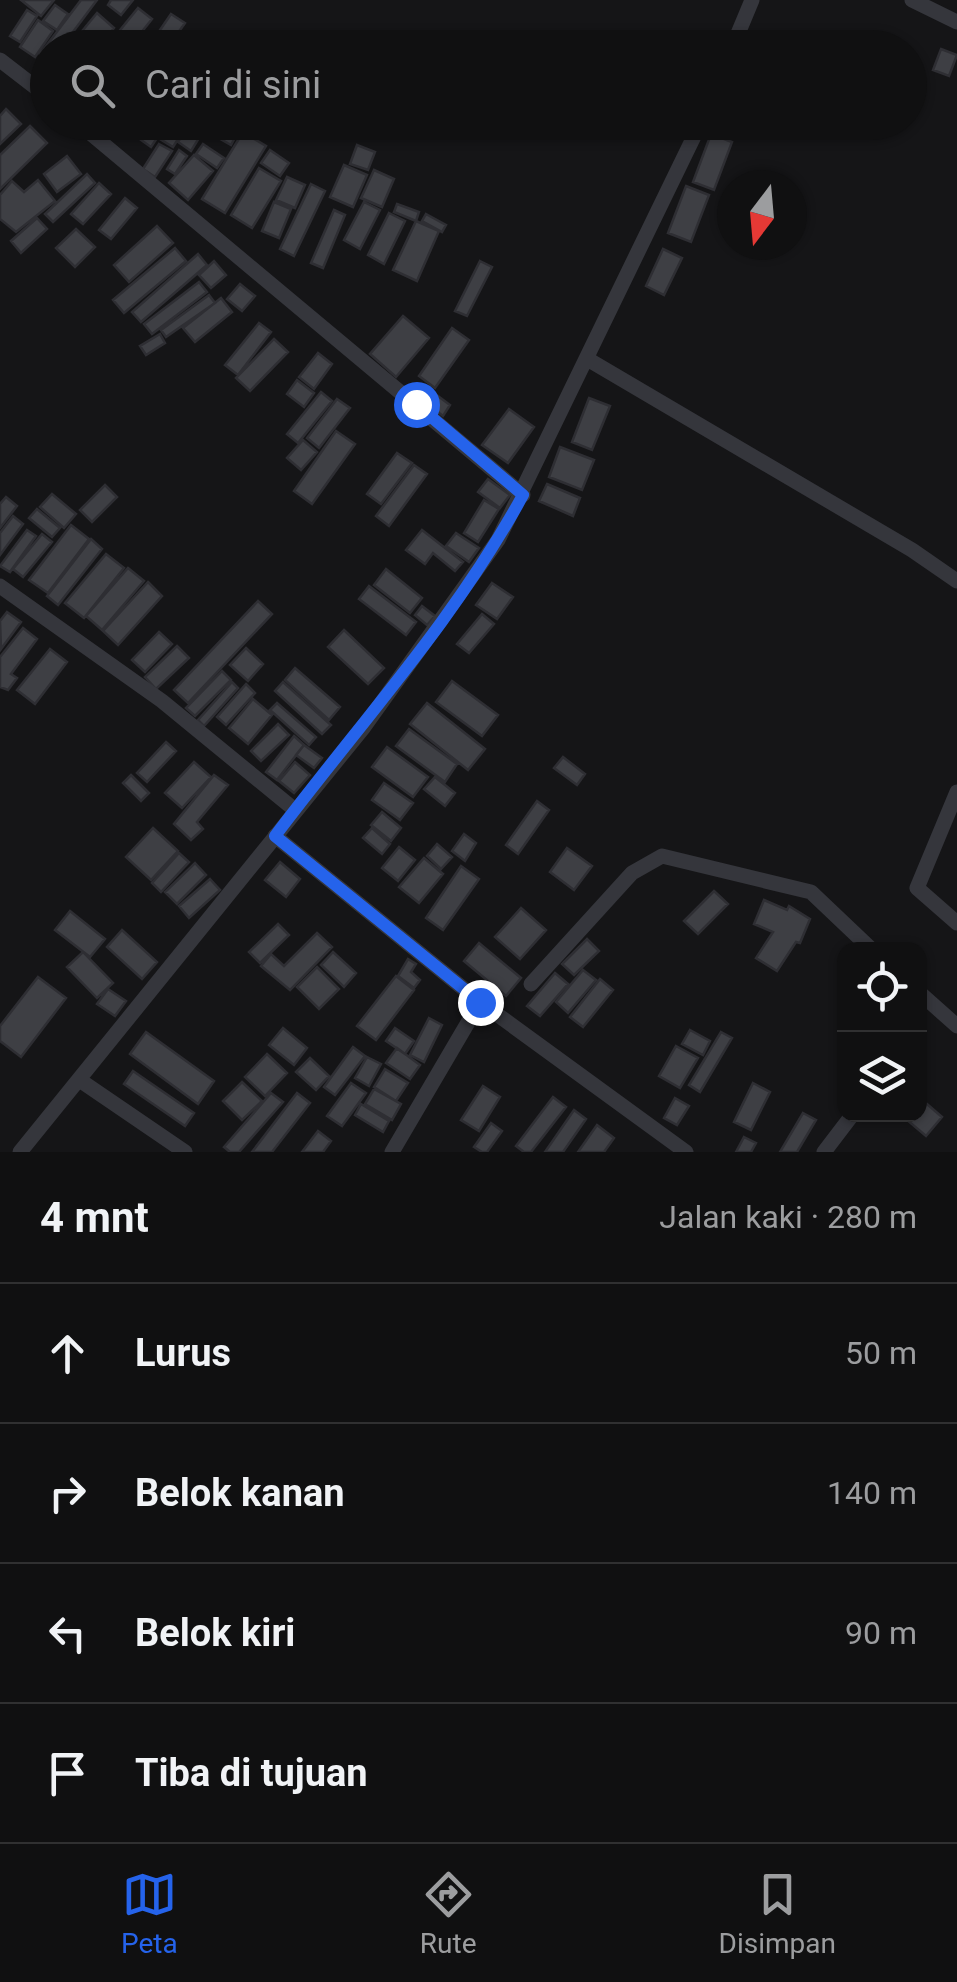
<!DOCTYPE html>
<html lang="id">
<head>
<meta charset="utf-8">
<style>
	:root { --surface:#101011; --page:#19191a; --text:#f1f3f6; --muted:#9c9d9f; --line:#303031; --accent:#2563eb }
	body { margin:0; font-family:Roboto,sans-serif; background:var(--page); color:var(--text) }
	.controls { position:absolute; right:30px; bottom:30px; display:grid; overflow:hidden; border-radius:20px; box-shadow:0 2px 8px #0004 }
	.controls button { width:90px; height:90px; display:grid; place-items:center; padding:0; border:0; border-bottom:2px solid var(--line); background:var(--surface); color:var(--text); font:50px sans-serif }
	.compass { position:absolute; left:717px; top:170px; width:90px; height:90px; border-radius:50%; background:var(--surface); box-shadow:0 2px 8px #0004; rotate:196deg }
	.stop { position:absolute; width:30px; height:30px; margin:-22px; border:8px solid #2563eb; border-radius:50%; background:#fff }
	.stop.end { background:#2563eb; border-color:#fff; box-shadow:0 2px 10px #0008 }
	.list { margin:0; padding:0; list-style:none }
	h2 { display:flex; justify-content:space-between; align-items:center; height:130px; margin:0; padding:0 40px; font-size:42px }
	h2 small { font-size:32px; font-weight:400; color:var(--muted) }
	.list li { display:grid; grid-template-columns:65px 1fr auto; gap:30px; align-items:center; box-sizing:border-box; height:140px; padding:0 40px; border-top:2px solid var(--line) }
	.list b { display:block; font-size:38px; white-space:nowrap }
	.list em { font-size:32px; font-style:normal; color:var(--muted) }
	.icon { flex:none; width:55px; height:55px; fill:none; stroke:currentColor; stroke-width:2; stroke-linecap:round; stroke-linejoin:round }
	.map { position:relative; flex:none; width:957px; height:1152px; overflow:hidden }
	.search { position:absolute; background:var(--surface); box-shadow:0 2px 8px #0004; left:30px; right:30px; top:30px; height:110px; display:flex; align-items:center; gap:25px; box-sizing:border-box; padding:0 35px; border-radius:55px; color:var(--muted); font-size:38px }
	.sheet { height:690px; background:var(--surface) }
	nav { display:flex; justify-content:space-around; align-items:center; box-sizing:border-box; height:140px; border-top:2px solid var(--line); background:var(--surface); font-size:28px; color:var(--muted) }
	nav a { display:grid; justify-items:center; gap:5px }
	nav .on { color:var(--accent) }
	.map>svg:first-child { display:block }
	.building { fill:#3e3f44; stroke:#2e2e33; stroke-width:2.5 }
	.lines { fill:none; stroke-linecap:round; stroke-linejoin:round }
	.street { stroke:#35363c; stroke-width:15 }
	.route { stroke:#2563eb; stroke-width:12 }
</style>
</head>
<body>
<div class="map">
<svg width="957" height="1152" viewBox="0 0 957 1152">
	<rect width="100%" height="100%" fill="#151517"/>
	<!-- building -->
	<path class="building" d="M 21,0 L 54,0 L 41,16 Z
		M 81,0 L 97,0 L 61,48 L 48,48 L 48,60 L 40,54 Z
		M 111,0 L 133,0 L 121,15 L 108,5 Z
		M 55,5 L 68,14 L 57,30 L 43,21 Z
		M 138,8 L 152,19 L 129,48 L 111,48 L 108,45 Z
		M 27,10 L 37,16 L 20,42 L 10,36 Z
		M 97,13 L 114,28 L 98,48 L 92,48 L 78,36 Z
		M 171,14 L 185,23 L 173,40 L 160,30 Z
		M 38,20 L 53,31 L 35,57 L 20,47 Z
		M 156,32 L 171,41 L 168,48 L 146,48 Z
		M 183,36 L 194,42 L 191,48 L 175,48 Z
		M 941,49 L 957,55 L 949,76 L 933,70 Z
		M 6,109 L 21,124 L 0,144 L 0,116 Z
		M 152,122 L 168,122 L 151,147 L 141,140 Z
		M 171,122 L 189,122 L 173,147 L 160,139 Z
		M 190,122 L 209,122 L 191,151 L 178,142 Z
		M 213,122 L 226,122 L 239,130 L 231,145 L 208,132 Z
		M 30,126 L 47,143 L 0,189 L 0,155 Z
		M 243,132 L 266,146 L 225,213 L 202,199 Z
		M 711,134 L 732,142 L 714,190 L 693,182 Z
		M 159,144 L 172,151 L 155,177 L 143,169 Z
		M 203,144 L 224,158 L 217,168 L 196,154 Z
		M 357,145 L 375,152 L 368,170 L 350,164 Z
		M 179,150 L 187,156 L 175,174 L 167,169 Z
		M 270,150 L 289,163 L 280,176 L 261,163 Z
		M 194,155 L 213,171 L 188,200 L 169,183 Z
		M 67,156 L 81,174 L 57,192 L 44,174 Z
		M 344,165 L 367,175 L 353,207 L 330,197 Z
		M 259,168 L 281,181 L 252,228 L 231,215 Z
		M 374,170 L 394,179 L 382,207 L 361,198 Z
		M 87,174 L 95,183 L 53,222 L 45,214 Z
		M 287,177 L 305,185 L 295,208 L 276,200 Z
		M 38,180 L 55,201 L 16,232 L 0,219 L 0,195 L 12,181 L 24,192 Z
		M 99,183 L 111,194 L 83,224 L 71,214 Z
		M 311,184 L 325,191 L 294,256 L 280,249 Z
		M 686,186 L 709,195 L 691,242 L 668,233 Z
		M 125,198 L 137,208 L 111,239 L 99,230 Z
		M 274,202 L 291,209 L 279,238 L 262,231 Z
		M 364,202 L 380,210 L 360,249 L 344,240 Z
		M 397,204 L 419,212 L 416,221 L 394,212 Z
		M 334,210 L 345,215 L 323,268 L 311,263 Z
		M 389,213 L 405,221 L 384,264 L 368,255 Z
		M 426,214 L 446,225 L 442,232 L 422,221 Z
		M 37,218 L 47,229 L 21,253 L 11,241 Z
		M 416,221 L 439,231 L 417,281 L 393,270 Z
		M 157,226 L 173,243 L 129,282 L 114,265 Z
		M 76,229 L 95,247 L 75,267 L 56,248 Z
		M 175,248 L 186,261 L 124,313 L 113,300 Z
		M 663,249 L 682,258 L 664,295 L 646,286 Z
		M 198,254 L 207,265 L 141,322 L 132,312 Z
		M 214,261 L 226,275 L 211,288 L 199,275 Z
		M 480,261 L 492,267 L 467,316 L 455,311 Z
		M 199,282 L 207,292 L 152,334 L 144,324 Z
		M 240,284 L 255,296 L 242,311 L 227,299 Z
		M 209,295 L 215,303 L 166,337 L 161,330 Z
		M 221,298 L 232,312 L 195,342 L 183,328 Z
		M 403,316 L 429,338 L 396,377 L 370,354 Z
		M 259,323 L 271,332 L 238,375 L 225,365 Z
		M 452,328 L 469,340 L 435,388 L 419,376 Z
		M 160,334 L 165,343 L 146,355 L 140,346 Z
		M 274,339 L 288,352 L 250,391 L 236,378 Z
		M 318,353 L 332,364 L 314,389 L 299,377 Z
		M 297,380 L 314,393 L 304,407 L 287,394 Z
		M 321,392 L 332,401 L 298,443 L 287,434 Z
		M 434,393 L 450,405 L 443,416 L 426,403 Z
		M 589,398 L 610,406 L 592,450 L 572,442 Z
		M 337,399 L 350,408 L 319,448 L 307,438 Z
		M 509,409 L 534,427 L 508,463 L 482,445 Z
		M 336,431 L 355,444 L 312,504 L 294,491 Z
		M 303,440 L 317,452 L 301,470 L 287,458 Z
		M 560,447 L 594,460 L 582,490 L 549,477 Z
		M 397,453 L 412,463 L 381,504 L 367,494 Z
		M 414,465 L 427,474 L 389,526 L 376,516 Z
		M 488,479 L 510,495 L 500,508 L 478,492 Z
		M 547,484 L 580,498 L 573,516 L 539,501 Z
		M 105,485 L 117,497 L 92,522 L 80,510 Z
		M 52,494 L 76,514 L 64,528 L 40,507 Z
		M 6,497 L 17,506 L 0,528 L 0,504 Z
		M 484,500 L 499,509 L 478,542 L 464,533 Z
		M 37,509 L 60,528 L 52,537 L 29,518 Z
		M 13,516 L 23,524 L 0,555 L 0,533 Z
		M 71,525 L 89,539 L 48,593 L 29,580 Z
		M 27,530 L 36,536 L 10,572 L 0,566 Z
		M 422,530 L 463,562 L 455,571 L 433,553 L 425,564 L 406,550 Z
		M 456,533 L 479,548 L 469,562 L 446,546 Z
		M 42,534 L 52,542 L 23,577 L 13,569 Z
		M 91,539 L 102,549 L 58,605 L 47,596 Z
		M 106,554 L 124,568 L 84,618 L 65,603 Z
		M 128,568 L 144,581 L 102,630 L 86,616 Z
		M 386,569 L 422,598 L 410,613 L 374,585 Z
		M 148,582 L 162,596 L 118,645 L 103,631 Z
		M 492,583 L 513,597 L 497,619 L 476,605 Z
		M 369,586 L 416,622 L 406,635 L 359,599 Z
		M 258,601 L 272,614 L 188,703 L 174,690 Z
		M 422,606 L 435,616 L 427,625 L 415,615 Z
		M 7,612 L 21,622 L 1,649 L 0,621 Z
		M 482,614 L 494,624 L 469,653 L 457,644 Z
		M 23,628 L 37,639 L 11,674 L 17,678 L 8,690 L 0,687 L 0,657 Z
		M 344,630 L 384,668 L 368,684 L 328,647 Z
		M 159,632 L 172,644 L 145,672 L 132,660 Z
		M 177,646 L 189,658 L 156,689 L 145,677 Z
		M 246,648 L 263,664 L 248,681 L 230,665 Z
		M 50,649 L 67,662 L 35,704 L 17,690 Z
		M 295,668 L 340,707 L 329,720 L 285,680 Z
		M 222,671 L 231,680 L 195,716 L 186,708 Z
		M 452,681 L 498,715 L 482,736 L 436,702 Z
		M 232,682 L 238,688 L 204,726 L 198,720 Z
		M 283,682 L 331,725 L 322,734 L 275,691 Z
		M 246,684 L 255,693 L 226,725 L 217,717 Z
		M 253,699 L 272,715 L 248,744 L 229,728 Z
		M 277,703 L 316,737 L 309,745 L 270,710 Z
		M 427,703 L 485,749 L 468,770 L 410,724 Z
		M 278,724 L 289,735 L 261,761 L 251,751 Z
		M 409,729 L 457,764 L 445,782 L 396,746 Z
		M 294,736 L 304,745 L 277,780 L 266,772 Z
		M 166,742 L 176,751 L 147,782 L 137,773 Z
		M 304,745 L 322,758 L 314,768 L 296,755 Z
		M 387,747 L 428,777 L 413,797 L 372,767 Z
		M 563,757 L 585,774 L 577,785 L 554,768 Z
		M 194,762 L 211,777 L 182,808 L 165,793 Z
		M 295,762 L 310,775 L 294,793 L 279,781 Z
		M 131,775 L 149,793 L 141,801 L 123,783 Z
		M 214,775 L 228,785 L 197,822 L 203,829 L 191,840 L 174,824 Z
		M 435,777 L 455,793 L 445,806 L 424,789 Z
		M 384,783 L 413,803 L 400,820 L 372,800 Z
		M 537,801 L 549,810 L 518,854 L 506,845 Z
		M 382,812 L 401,828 L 391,841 L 371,825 Z
		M 153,828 L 178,851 L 151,880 L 126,857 Z
		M 372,828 L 390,844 L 382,854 L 363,838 Z
		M 464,834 L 476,843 L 465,861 L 452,851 Z
		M 437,844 L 452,857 L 441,869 L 427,856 Z
		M 399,847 L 415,860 L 398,881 L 382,868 Z
		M 567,848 L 592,866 L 574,890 L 550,872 Z
		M 179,853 L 189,862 L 161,892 L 152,883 Z
		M 424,858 L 443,874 L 419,903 L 399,887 Z
		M 280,862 L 300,879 L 286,897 L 265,880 Z
		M 195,863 L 206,875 L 177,904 L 165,892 Z
		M 461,866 L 479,879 L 443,930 L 426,918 Z
		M 210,879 L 220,890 L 189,918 L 179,906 Z
		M 714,891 L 728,904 L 698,934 L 684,921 Z
		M 764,900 L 787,910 L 789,906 L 810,919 L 800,943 L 796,942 L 777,971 L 756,958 L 773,932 L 754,924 Z
		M 521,908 L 546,930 L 520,959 L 495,937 Z
		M 70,911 L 105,939 L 90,957 L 55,930 Z
		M 278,924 L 289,935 L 260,963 L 249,952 Z
		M 122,930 L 157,962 L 142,979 L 107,947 Z
		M 317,933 L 332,947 L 290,990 L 261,966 L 271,954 L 284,966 Z
		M 587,939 L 599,951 L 574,975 L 562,964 Z
		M 479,943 L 521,978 L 506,996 L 464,961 Z
		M 83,952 L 113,983 L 97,998 L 67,967 Z
		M 333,952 L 356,973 L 344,987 L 321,965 Z
		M 408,959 L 416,964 L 411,972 L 420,980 L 414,988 L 398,976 Z
		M 317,967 L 339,989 L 319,1009 L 297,987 Z
		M 583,970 L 596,980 L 568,1013 L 556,1002 Z
		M 555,973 L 568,984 L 540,1016 L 527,1006 Z
		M 396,976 L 414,990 L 376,1040 L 357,1026 Z
		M 38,977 L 66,998 L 21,1057 L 0,1041 L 0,1026 Z
		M 600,979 L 613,990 L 583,1027 L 570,1017 Z
		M 108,989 L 126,1001 L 115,1016 L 97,1004 Z
		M 429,1018 L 442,1025 L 424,1062 L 410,1055 Z
		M 283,1028 L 307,1048 L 294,1065 L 269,1045 Z
		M 395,1028 L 414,1041 L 405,1054 L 386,1041 Z
		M 690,1030 L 710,1041 L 703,1055 L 682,1044 Z
		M 146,1032 L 214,1081 L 198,1104 L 130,1054 Z
		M 721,1032 L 732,1038 L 700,1092 L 689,1085 Z
		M 676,1046 L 698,1058 L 680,1088 L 659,1076 Z
		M 353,1047 L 365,1056 L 335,1095 L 324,1087 Z
		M 397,1048 L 420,1065 L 410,1079 L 386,1063 Z
		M 267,1054 L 287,1073 L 265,1096 L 245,1077 Z
		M 367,1057 L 381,1064 L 369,1086 L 355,1078 Z
		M 310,1058 L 329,1076 L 316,1090 L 296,1072 Z
		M 385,1069 L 408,1083 L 396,1101 L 374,1087 Z
		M 133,1071 L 194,1113 L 185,1126 L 124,1084 Z
		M 242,1082 L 262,1101 L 242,1120 L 223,1101 Z
		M 351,1083 L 366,1093 L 342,1126 L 327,1116 Z
		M 753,1083 L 770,1092 L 751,1130 L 734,1122 Z
		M 483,1086 L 500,1097 L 479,1131 L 461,1120 Z
		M 374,1089 L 401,1104 L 392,1120 L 365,1104 Z
		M 271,1093 L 283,1102 L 239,1152 L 230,1152 L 224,1147 Z
		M 297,1093 L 310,1103 L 272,1152 L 252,1152 Z
		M 553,1097 L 566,1107 L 531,1152 L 524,1152 L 516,1146 Z
		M 675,1098 L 689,1106 L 677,1125 L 664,1118 Z
		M 920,1098 L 942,1117 L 926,1136 L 900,1114 L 920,1114 Z
		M 361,1104 L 389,1121 L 383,1132 L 355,1115 Z
		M 574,1110 L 586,1119 L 563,1152 L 545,1152 Z
		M 803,1113 L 816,1120 L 797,1152 L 780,1152 Z
		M 491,1123 L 502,1131 L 487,1152 L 482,1152 L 474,1147 Z
		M 597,1125 L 614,1138 L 604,1152 L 578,1152 Z
		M 318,1131 L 331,1141 L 323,1152 L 302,1152 Z
		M 744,1137 L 756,1143 L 751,1152 L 736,1152 Z"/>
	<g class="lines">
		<!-- street -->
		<path class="street" d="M 912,0 L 957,22
			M 732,48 L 752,0
			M 0,60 L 48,97
			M 77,122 L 523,495
			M 589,360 L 912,550 L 957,581
			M 0,586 L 162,701 L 295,810
			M 957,792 L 917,888 L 957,923
			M 275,836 L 480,1002 L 686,1152
			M 531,984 L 632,873 L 662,856 L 811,892 L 871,949
			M 920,993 L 957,1026
			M 81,1081 L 185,1152
			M 20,1152 L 364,727 L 498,540 L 701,122
			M 392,1152 L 480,1002
			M 824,1152 L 853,1114"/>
	</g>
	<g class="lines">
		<!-- route -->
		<path class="route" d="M 416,404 L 523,495 C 455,620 360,723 275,836 L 480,1002"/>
	</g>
</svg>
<div class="controls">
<button><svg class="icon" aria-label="locate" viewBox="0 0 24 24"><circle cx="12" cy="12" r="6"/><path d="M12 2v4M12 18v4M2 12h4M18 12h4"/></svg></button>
<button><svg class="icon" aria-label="layers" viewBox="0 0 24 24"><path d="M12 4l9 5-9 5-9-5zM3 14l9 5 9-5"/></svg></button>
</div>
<svg class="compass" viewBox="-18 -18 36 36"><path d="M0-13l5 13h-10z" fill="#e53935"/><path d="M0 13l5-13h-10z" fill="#9c9d9f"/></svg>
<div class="stop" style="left:416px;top:404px"></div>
<div class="stop end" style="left:480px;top:1002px"></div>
<div class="search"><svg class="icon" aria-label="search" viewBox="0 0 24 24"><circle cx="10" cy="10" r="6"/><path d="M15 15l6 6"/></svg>Cari di sini</div>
</div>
<section class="sheet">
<h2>4 mnt<small>Jalan kaki · 280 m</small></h2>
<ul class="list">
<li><svg class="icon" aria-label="ahead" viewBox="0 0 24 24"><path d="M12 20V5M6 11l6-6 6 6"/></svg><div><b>Lurus</b></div><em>50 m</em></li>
<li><svg class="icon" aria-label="right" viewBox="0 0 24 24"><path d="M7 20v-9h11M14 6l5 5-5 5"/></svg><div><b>Belok kanan</b></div><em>140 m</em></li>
<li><svg class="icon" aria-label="left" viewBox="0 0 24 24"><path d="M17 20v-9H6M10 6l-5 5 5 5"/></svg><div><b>Belok kiri</b></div><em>90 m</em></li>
<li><svg class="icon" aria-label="arrive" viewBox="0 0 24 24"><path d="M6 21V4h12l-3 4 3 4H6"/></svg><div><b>Tiba di tujuan</b></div></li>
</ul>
</section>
<nav>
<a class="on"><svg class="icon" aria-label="map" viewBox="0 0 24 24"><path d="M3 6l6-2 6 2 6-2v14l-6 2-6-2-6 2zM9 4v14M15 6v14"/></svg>Peta</a>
<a><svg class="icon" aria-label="directions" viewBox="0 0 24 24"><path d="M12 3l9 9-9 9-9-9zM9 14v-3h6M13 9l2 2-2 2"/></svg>Rute</a>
<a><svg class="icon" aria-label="saved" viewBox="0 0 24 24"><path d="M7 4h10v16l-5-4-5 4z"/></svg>Disimpan</a>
</nav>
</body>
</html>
